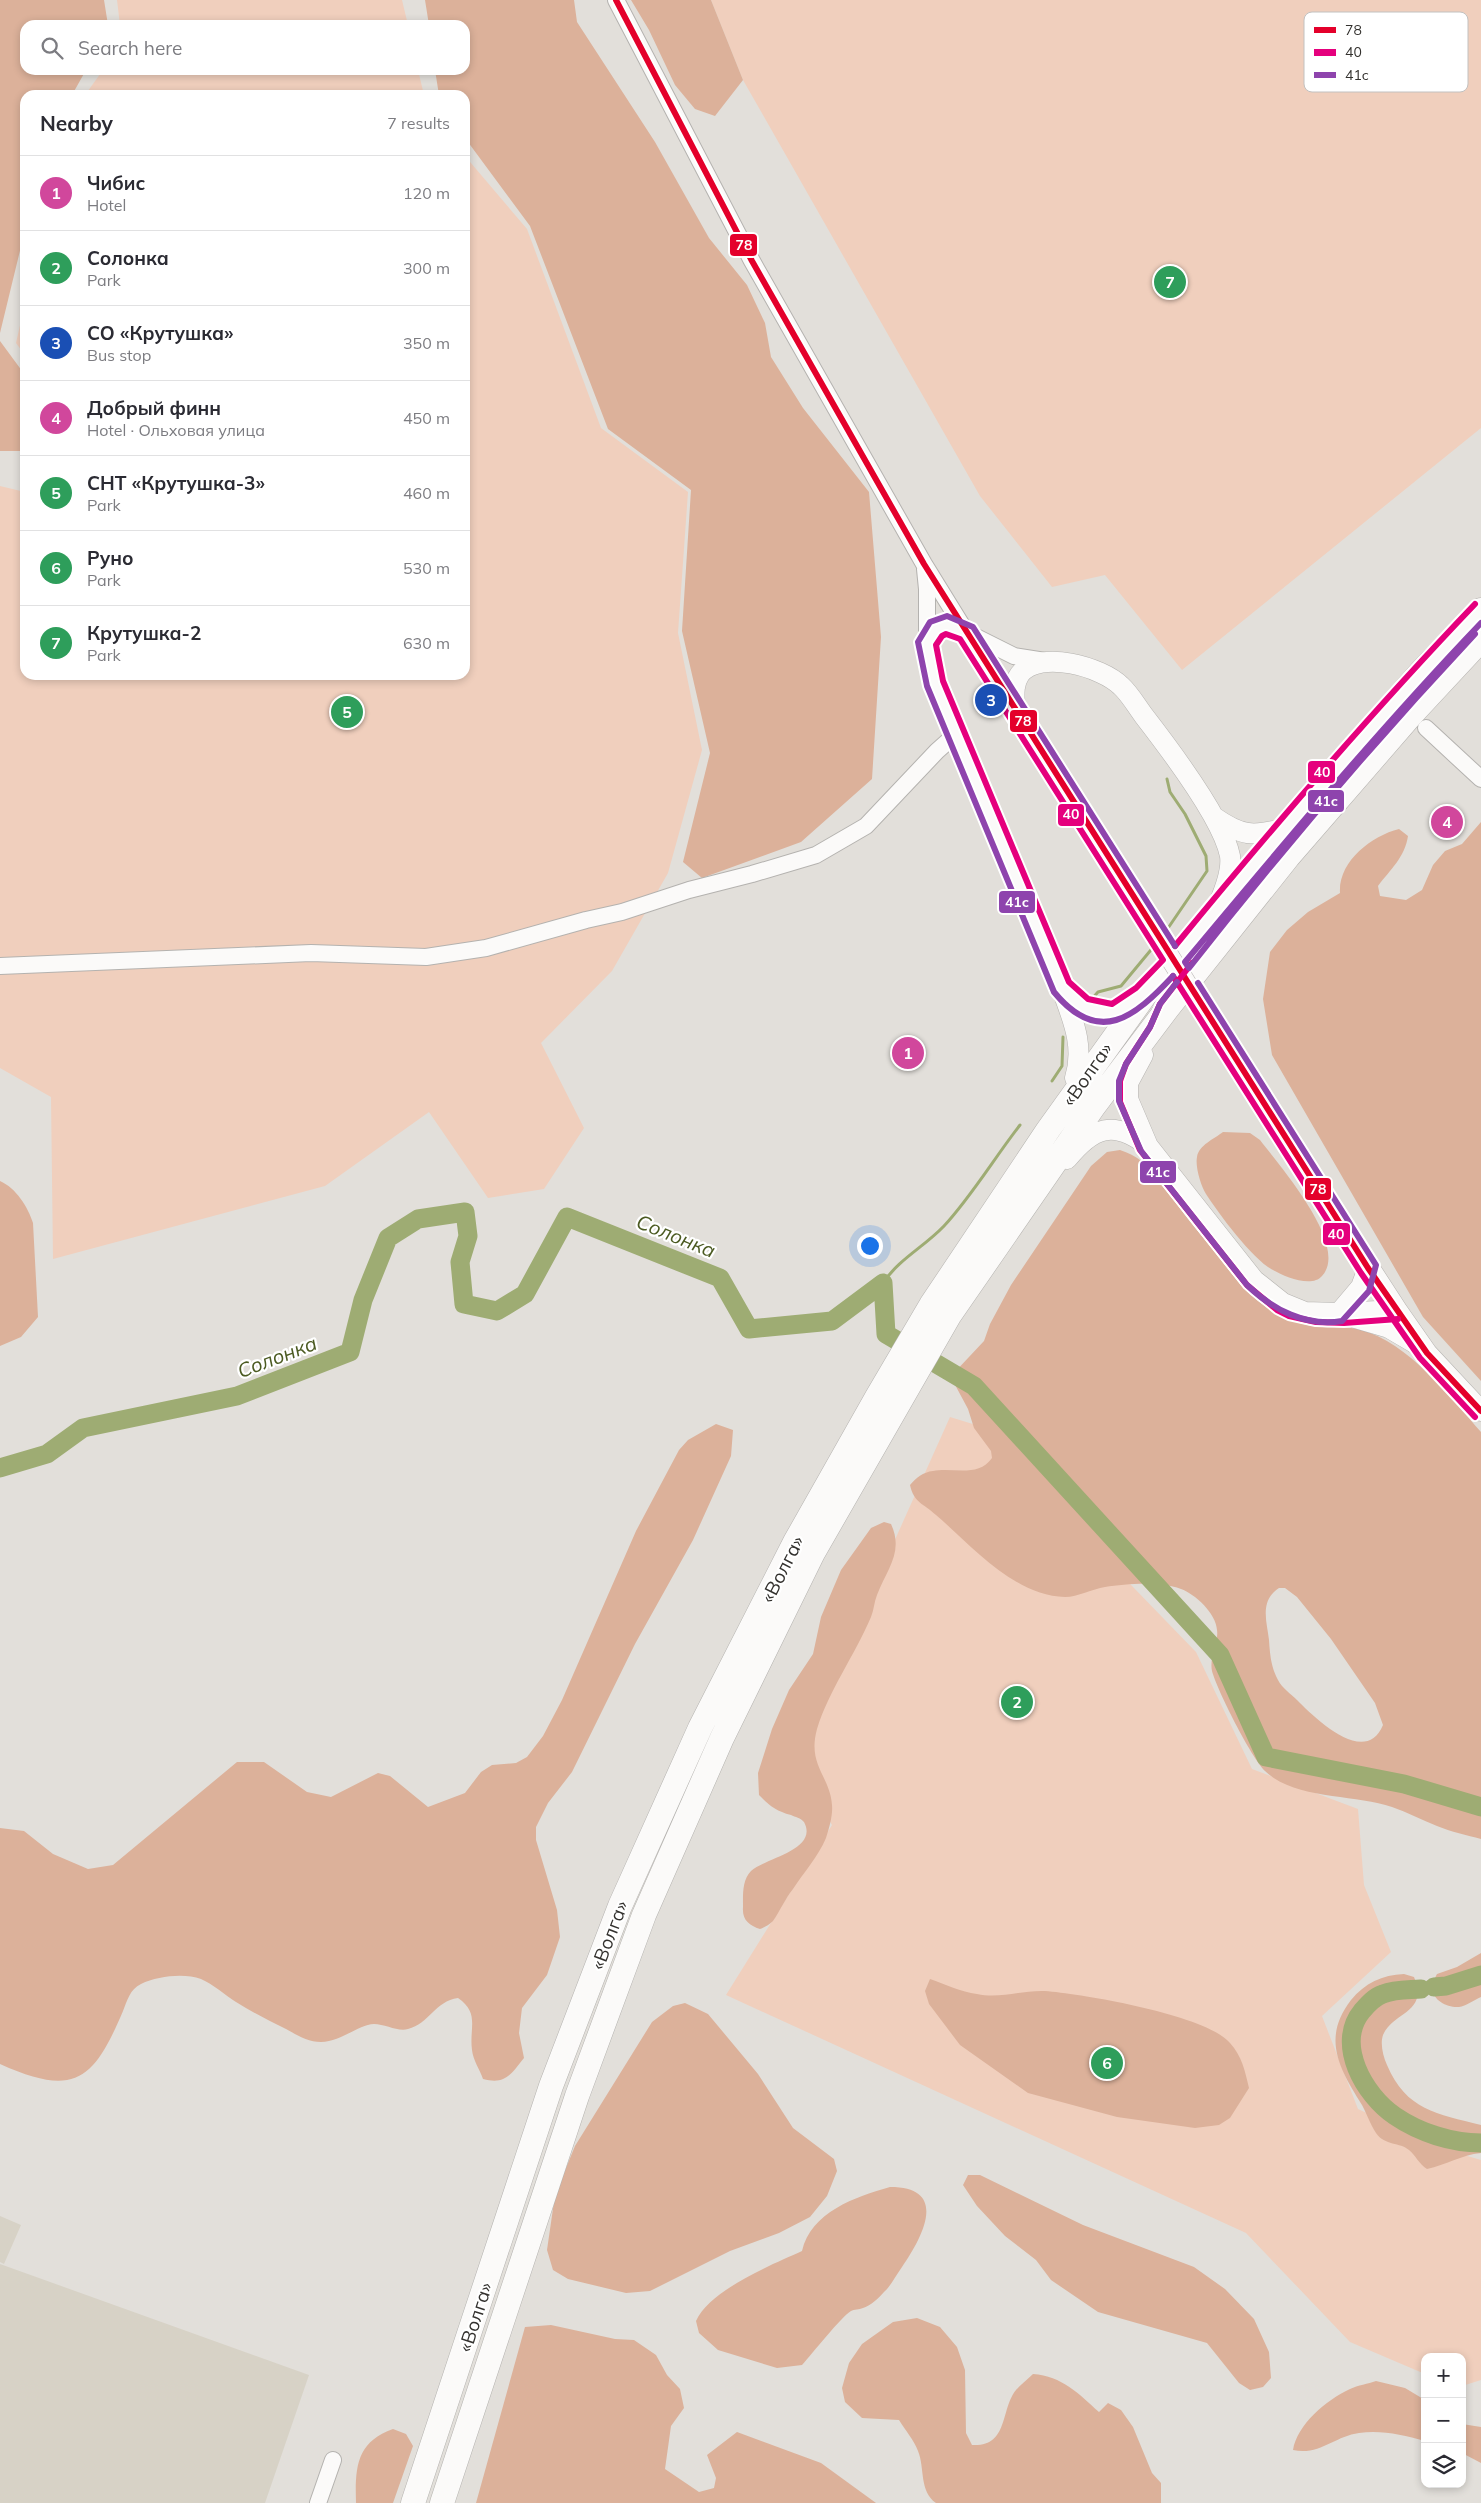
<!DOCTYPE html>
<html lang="en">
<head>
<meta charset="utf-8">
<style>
	:root { --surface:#fff; --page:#f7f7f7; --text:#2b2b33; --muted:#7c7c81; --line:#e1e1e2; --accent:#7c3aed }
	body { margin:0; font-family:Mulish,sans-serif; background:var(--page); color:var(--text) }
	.controls { position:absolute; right:15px; bottom:15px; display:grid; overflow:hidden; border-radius:10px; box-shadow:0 2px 8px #0003 }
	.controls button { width:45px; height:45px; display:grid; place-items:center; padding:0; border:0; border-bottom:1px solid var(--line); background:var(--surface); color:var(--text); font:25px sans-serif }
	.you { position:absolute; left:869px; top:1245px; width:18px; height:18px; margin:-12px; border:4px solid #fff; border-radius:50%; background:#1a73e8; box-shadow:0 0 0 8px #1a73e833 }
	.badge { display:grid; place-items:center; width:32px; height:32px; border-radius:50%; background:var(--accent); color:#fff; font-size:16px; font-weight:700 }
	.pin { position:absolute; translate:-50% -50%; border:2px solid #fff; box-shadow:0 1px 5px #0006 }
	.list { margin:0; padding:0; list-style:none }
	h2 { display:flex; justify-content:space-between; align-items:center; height:65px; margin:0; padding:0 20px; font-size:21px }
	h2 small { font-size:16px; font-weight:400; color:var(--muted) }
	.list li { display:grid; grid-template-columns:32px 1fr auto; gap:15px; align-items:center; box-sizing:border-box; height:75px; padding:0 20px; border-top:1px solid var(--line) }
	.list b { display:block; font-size:19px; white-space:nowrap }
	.list p { margin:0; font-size:16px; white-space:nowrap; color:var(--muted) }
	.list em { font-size:16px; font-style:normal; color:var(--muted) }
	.icon { flex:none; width:28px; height:28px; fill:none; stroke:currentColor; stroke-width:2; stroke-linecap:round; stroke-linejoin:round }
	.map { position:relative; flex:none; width:1481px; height:2503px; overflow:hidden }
	.search { position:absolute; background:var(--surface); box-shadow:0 2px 8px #0003; left:20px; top:20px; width:450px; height:55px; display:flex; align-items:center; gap:12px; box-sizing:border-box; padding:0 18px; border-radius:15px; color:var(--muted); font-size:19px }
	.panel { position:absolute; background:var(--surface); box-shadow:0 2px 8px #0003; left:20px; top:90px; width:450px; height:590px; border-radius:15px }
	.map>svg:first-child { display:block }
	.built { fill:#d7d2c6 }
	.green { fill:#f0cfbd }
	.forest { fill:#dcb19a; fill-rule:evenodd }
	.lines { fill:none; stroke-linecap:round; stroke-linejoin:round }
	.stream { stroke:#9eac73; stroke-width:3 }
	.river { stroke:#9eac73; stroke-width:19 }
	.minor-casing { stroke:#b4b2af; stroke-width:18 }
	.major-casing { stroke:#b4b2af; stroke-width:21 }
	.highway-casing { stroke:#b4b2af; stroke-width:25 }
	.minor { stroke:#fbfaf9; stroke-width:16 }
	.major { stroke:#fbfaf9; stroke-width:20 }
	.highway { stroke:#fbfaf9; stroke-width:24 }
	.major-bridge-casing { stroke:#b4b2af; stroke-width:21; stroke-linecap:butt }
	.major-bridge { stroke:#fbfaf9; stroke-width:20 }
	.bus-1-casing { stroke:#fff; stroke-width:10 }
	.bus-2-casing { stroke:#fff; stroke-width:10 }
	.bus-3-casing { stroke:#fff; stroke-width:10 }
	.bus-1 { stroke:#e4002b; stroke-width:6 }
	.bus-2 { stroke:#e5007d; stroke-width:6 }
	.bus-3 { stroke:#8e44ad; stroke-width:6 }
	.labels { text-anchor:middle; stroke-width:4.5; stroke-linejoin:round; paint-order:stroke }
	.street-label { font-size:19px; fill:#33312e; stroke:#fff }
	.water-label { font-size:20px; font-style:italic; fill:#4b5a21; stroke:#fff }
	.key { fill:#fff; stroke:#c2c1c0; stroke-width:1 }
	.key-label { font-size:14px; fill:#33312e }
	.line-badge { stroke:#fff; stroke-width:2 }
	.badge-label { font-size:14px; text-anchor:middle; font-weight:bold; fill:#fff }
</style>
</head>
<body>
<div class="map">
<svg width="1481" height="2503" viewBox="0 0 1481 2503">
	<rect width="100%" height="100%" fill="#e2dfda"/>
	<!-- built -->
	<path class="built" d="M 0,2216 L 21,2225 L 4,2264 L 0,2262 Z
		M 0,2264 L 309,2375 L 265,2503 L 0,2503 Z"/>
	<!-- green -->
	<path class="green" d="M 117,0 L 402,0 L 408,25 L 120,25 Z
		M 711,0 L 1481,0 L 1481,428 L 1182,670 L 1105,575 L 1052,587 L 980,496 L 743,80 Z
		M 103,70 L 418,70 L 424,95 L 85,95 Z
		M 465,156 L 527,229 L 601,428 L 688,492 L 678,633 L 702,750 L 668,873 L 612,971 L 541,1043 L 584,1128 L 544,1189 L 488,1198 L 429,1112 L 325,1186 L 53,1259 L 51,1097 L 0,1068 L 0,486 L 25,492 L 25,675 L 465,675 Z
		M 25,303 L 25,355 L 16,343 Z
		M 950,1417 L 976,1425 L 1196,1652 L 1252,1769 L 1358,1809 L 1364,1885 L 1391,1952 L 1322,2016 L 1358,2109 L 1450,2151 L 1481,2160 L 1481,2380 L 1462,2386 L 1462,2357 L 1425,2357 L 1425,2374 L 1350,2342 L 1246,2233 L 726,1995 L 832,1825 L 790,1751 L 885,1562 Z"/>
	<!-- forest -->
	<path class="forest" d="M 0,0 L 104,0 L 108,25 L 25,25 L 25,70 L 86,70 L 72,95 L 25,95 L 25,230 L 0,333 Z
		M 425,0 L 574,0 L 577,22 L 655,142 L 709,238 L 747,285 L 765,323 L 771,357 L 803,408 L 869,492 L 881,637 L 872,779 L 801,842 L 702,878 L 683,862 L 710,753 L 682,631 L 691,490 L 608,429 L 530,226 L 465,138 L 465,95 L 439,95 L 435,70 L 465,70 L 465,25 L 429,25 Z
		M 631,0 L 711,0 L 743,80 L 715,116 L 695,109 L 675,85 L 649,30 Z
		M 0,341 L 25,375 L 25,451 L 0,451 Z
		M 1481,822 L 1481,1381 L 1423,1317 L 1272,1055 L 1263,999 L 1270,952 L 1287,930 L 1308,912 L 1340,893 C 1338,862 1371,836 1399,829 L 1408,836 C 1405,857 1390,870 1378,886 L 1380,896 L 1406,900 L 1422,890 L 1433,865 L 1445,851 L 1462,844 Z
		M 1223,1132 L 1250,1133 L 1260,1140 C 1279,1165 1350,1246 1322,1276 C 1312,1288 1285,1277 1273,1270 C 1253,1260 1219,1214 1206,1194 C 1201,1186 1195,1167 1197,1157 C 1199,1145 1214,1139 1223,1132 Z
		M 1120,1150 C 1153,1160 1168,1193 1188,1219 C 1196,1230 1206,1240 1215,1251 C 1232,1271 1248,1292 1270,1308 C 1295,1327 1332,1323 1361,1330 C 1408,1342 1451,1398 1481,1432 L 1481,1839 C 1467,1835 1451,1832 1437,1826 C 1422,1820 1407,1812 1392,1807 C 1355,1794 1295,1800 1265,1771 C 1251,1757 1217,1690 1212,1671 C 1209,1657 1219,1643 1217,1630 C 1216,1613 1195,1594 1181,1589 C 1159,1581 1127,1584 1105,1587 C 1092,1589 1078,1597 1065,1597 C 1014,1596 971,1545 936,1515 C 923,1503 914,1503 910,1485 C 916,1478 923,1472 933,1471 C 953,1467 978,1478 992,1458 L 991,1451 L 974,1428 L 968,1409 L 953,1381 L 953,1374 L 984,1341 L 990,1324 L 1011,1285 L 1091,1166 L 1107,1152 ZM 1279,1588 L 1285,1588 L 1297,1597 L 1331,1639 L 1375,1703 L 1383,1725 C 1365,1768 1314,1717 1297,1700 C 1291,1694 1282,1688 1278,1680 C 1271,1667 1270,1655 1269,1640 C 1267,1622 1259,1601 1279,1588 Z
		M 0,1181 C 16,1188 28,1207 33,1223 L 38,1317 L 21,1337 L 0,1346 Z
		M 716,1424 L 733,1430 L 731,1456 L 693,1540 L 635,1644 L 572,1772 L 548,1803 L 536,1827 L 536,1840 L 557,1910 L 560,1937 L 547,1975 L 522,2008 L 519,2033 L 524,2058 C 511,2074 506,2085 483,2079 C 480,2070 473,2060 472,2050 C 469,2028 480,2013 458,1998 C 435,2001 429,2024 408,2029 C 398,2032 385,2024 374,2024 C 359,2024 341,2042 321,2042 C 308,2042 297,2035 286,2029 C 269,2021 252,2012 236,2002 C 225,1995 213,1984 201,1979 C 184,1973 158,1976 141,1984 C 130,1989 127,2001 123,2011 C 93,2082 74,2097 0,2064 L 0,1828 L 24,1831 L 53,1854 L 88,1869 L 113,1865 L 237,1762 L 264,1762 L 307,1792 L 331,1797 L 378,1773 L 390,1776 L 428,1807 L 465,1793 L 481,1772 L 492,1765 L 516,1763 L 527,1757 L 543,1736 L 562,1700 L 636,1531 L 679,1450 L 688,1440 Z
		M 884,1522 L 891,1524 C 904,1552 887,1569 877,1595 C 874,1602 874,1610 871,1617 C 855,1655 829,1690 817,1729 C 807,1765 830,1776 832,1805 C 833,1815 829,1829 826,1838 C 818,1857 804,1872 793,1889 C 785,1899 780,1911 773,1921 C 769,1925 765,1927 760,1929 C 749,1925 742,1920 743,1907 C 743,1895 742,1880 751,1871 C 765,1858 819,1850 804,1822 C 801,1818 795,1817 791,1815 C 776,1811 770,1806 759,1795 L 758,1773 L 772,1729 L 789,1690 L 813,1654 L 821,1617 L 841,1570 L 871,1528 Z
		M 1481,1953 L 1481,1997 C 1474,2000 1466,2006 1459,2007 C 1448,2008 1433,2001 1432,1988 C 1432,1984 1435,1978 1437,1974 L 1457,1967 Z
		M 1404,1974 L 1414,1977 C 1429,2013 1394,2011 1383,2035 C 1380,2044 1383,2056 1387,2065 C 1406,2110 1437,2114 1481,2125 L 1481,2153 C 1461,2155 1446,2165 1427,2169 C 1419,2164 1416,2156 1409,2150 C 1400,2142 1385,2146 1376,2133 C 1370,2124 1367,2114 1362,2105 C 1340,2069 1321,2039 1351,2000 C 1365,1983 1382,1975 1404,1974 Z
		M 930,1979 C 945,1984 961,1992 977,1994 C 1000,1999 1023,1990 1045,1991 C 1083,1994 1207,2015 1230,2043 C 1242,2056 1245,2071 1249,2088 L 1230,2118 L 1219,2125 L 1195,2128 L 1117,2117 L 1028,2093 L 960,2045 L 929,2004 L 925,1991 Z
		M 685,2003 L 708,2014 L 758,2074 L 793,2128 L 834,2159 L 837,2171 L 827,2196 L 810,2217 L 779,2233 L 730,2251 L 650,2291 L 626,2293 L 568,2279 L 553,2270 L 547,2250 L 555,2195 L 575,2146 L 652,2022 L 673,2006 Z
		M 968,2175 L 980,2175 L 1083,2225 L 1194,2267 L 1225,2289 L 1254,2319 L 1269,2352 L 1271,2378 L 1263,2387 L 1250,2390 L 1239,2383 L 1207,2343 L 1098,2312 L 1051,2280 L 1036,2260 L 1005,2236 L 977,2206 L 963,2185 Z
		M 890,2187 C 951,2187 921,2239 902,2267 C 896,2275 891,2286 884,2292 C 879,2298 870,2306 863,2308 C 859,2310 854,2309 851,2311 C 841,2317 812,2354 802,2365 L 777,2368 L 718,2350 L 699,2333 L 696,2321 C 710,2290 771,2265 802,2251 C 811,2212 855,2197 890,2187 Z
		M 917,2318 L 940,2327 L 957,2347 L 965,2370 L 966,2433 L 972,2445 C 1009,2447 1000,2410 1016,2390 C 1021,2384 1028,2379 1033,2374 C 1062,2376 1079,2394 1099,2412 L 1108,2403 L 1121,2410 L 1133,2427 L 1152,2473 L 1161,2483 L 1161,2503 L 936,2503 C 919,2491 925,2468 918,2451 C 914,2440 905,2430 899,2420 L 862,2418 L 845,2402 L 842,2388 L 849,2363 L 862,2344 L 893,2322 Z
		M 551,2325 L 615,2339 L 634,2340 L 656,2355 L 667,2375 L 680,2389 L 684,2408 L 671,2426 L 665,2469 L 699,2492 L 714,2488 L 716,2478 L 707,2455 L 737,2432 L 821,2463 L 876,2503 L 476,2503 L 525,2327 Z
		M 1376,2381 L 1405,2388 L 1425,2400 L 1425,2441 C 1403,2435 1382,2430 1359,2433 C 1335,2436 1319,2456 1293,2450 C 1297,2425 1326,2400 1350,2389 C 1358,2385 1368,2384 1376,2381 Z
		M 1462,2424 L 1481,2427 L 1481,2463 L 1462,2453 Z
		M 393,2429 L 406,2434 L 413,2446 L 393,2503 L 356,2503 C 355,2468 356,2442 393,2429 Z"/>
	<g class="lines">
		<!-- stream -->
		<path class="stream" d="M 1164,934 L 1207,871 L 1206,856 L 1185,814 L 1170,792 L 1167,779
			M 1091,1000 L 1098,992 L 1121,986 L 1155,945
			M 1052,1081 L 1062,1066 L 1063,1037
			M 883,1283 C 899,1259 924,1247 944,1226 C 971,1197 995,1157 1020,1125"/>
		<!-- river -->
		<path class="river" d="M 0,1468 L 47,1454 L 83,1428 L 237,1396 L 350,1352 L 363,1300 L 388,1238 L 418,1219 L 465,1212 L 468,1236 L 460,1262 L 464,1304 L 497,1311 L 525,1294 L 567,1217 L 720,1278 L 749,1329 L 832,1321 L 883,1283 L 886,1334 L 974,1386 L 1220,1655 L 1266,1757 L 1404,1784 L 1481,1807
			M 1434,1987 L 1446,1986 L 1481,1975
			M 1421,1989 C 1408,1990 1395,1989 1383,1994 C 1374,1997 1368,2004 1362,2011 C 1335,2044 1364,2095 1395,2116 C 1420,2133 1452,2143 1481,2143"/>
		<defs>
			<path id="minor" d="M 616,0 L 752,261 L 924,564 L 966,632 L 1014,656 L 1045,661
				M 925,569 L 927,589 L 927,643
				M 1426,728 L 1481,779
				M 0,966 L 311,953 L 426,957 L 486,948 L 586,920 L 622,912 L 689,890 L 752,874 L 816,855 L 866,826 L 937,751 L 955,735
				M 318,2503 L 333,2460"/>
			<path id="major" d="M 1015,711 C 1015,699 1012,685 1020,674 C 1040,649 1102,667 1121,686 C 1130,694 1137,707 1144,716 C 1168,747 1223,819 1230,856 C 1232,871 1225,889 1219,903
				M 1214,817 C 1241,836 1253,837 1285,828
				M 1064,991 C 1088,1020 1112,1020 1139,996
				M 1216,1031 L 1397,1310 L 1427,1353 L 1481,1411
				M 1143,1055 L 1128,1083 L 1128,1099 L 1148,1146 L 1254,1280 L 1283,1303 L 1305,1312 L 1339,1313 L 1397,1310
				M 1075,1078 C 1085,1045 1072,1018 1061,987 L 947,716 L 935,683 L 927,643 L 936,629 L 946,625 L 966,632 L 1144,916
				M 1067,1159 C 1093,1127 1114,1119 1148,1146
				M 1339,1313 L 1361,1287 L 1368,1268
				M 1355,1318 L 1389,1328 L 1418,1345"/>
			<path id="highway" d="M 413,2503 L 551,2086 L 620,1906 L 700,1728 L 795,1542 L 877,1397 L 931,1305 L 1048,1130 L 1147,992 L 1330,775 L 1421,672 L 1481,610
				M 442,2503 L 577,2096 L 644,1915 L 722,1738 L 813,1553 L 949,1316 L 1094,1106 L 1167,1009 L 1288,857 L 1412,714 L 1481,640"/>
		</defs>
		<!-- minor casing -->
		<use href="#minor" class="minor-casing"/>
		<!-- major casing -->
		<use href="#major" class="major-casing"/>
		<!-- highway casing -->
		<use href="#highway" class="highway-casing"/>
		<!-- minor -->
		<use href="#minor" class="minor"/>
		<!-- major -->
		<use href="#major" class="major"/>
		<!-- highway -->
		<use href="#highway" class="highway"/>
		<defs>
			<path id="major-bridge" d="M 1144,916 L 1216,1031"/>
		</defs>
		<!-- major-bridge casing -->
		<use href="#major-bridge" class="major-bridge-casing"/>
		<!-- major-bridge -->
		<use href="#major-bridge" class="major-bridge"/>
		<defs>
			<path id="bus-1" d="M 616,0 L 752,261 L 924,564 L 1368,1268 L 1427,1353 L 1481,1411"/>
			<path id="bus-2" d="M 946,634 L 960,639 L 1163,960 L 1136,988 L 1112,1004 L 1088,999 L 1069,982 L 943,681 L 936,645 L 942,636 Z
				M 1175,946 C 1271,829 1370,714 1475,604
				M 1192,963 L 1160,1004 L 1150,1027 L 1126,1064 L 1120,1081 L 1120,1102 L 1140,1150 L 1247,1285 L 1277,1310 L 1289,1316 L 1316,1322 L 1344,1323 L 1398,1319
				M 1173,976 L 1361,1273 L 1420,1358 L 1475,1417"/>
			<path id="bus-3" d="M 1475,634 C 1375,741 1279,853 1189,968 L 1185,962 C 1281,847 1377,732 1481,623
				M 1173,976 C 1135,1017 1099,1047 1054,992 L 927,686 L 918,642 L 930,622 L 947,616 L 973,627 L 1175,946
				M 1177,982 L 1160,1004 L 1150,1027 L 1126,1064 L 1119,1081 L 1119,1101 L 1141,1151 L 1247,1285 C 1273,1310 1306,1327 1342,1321 L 1369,1291 L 1376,1265 L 1198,983"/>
		</defs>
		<!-- bus-1 casing -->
		<use href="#bus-1" class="bus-1-casing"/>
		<!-- bus-2 casing -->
		<use href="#bus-2" class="bus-2-casing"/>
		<!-- bus-3 casing -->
		<use href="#bus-3" class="bus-3-casing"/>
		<!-- bus-1 -->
		<use href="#bus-1" class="bus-1"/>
		<!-- bus-2 -->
		<use href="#bus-2" class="bus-2"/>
		<!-- bus-3 -->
		<use href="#bus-3" class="bus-3"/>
	</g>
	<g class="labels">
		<!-- street labels -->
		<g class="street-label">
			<text transform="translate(1087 1074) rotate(-55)" y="7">«Волга»</text>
			<text transform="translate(782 1569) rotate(-63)" y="7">«Волга»</text>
			<text transform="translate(609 1935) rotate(-69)" y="7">«Волга»</text>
			<text transform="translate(475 2317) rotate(-72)" y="7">«Волга»</text>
		</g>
		<!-- water labels -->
		<g class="water-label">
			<text transform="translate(676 1236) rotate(22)" y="7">Солонка</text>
			<text transform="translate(277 1357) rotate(-21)" y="7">Солонка</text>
		</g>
	</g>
	<!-- legend -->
	<rect x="1304" y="12" width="164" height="80" rx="8" class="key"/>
	<rect x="1314" y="27" width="22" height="6" fill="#e4002b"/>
	<rect x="1314" y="49" width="22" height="7" fill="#e5007d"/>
	<rect x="1314" y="72" width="22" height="6" fill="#8e44ad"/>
	<g class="key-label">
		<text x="1345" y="35">78</text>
		<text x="1345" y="57">40</text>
		<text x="1345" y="80">41с</text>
	</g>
	<g class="line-badge">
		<rect x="729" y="233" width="29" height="24" rx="5" fill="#e4002b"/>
		<rect x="1009" y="709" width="29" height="24" rx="5" fill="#e4002b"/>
		<rect x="1307" y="760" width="29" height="24" rx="5" fill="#e5007d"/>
		<rect x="1307" y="789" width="38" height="24" rx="5" fill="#8e44ad"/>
		<rect x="1057" y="803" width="28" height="24" rx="5" fill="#e5007d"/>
		<rect x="998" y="890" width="38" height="24" rx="5" fill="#8e44ad"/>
		<rect x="1139" y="1160" width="38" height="24" rx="5" fill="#8e44ad"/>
		<rect x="1304" y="1177" width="28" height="24" rx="5" fill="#e4002b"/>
		<rect x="1322" y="1222" width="29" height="24" rx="5" fill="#e5007d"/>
	</g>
	<g class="badge-label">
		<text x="744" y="250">78</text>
		<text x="1023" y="726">78</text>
		<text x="1322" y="777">40</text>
		<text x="1326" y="806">41с</text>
		<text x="1071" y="819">40</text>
		<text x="1017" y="907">41с</text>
		<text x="1158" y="1177">41с</text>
		<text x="1318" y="1194">78</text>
		<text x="1336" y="1239">40</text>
	</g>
</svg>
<div class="controls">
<button>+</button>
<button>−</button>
<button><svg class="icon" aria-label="layers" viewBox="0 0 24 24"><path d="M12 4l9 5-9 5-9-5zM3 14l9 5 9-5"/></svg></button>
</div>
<div class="you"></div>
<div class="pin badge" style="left:908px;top:1053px;background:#d1479c">1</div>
<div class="pin badge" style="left:1017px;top:1702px;background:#2e9e5b">2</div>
<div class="pin badge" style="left:991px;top:700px;background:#1a4fb4">3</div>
<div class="pin badge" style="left:1447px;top:822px;background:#d1479c">4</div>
<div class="pin badge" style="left:347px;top:712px;background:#2e9e5b">5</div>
<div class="pin badge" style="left:1107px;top:2063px;background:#2e9e5b">6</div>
<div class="pin badge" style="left:1170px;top:282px;background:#2e9e5b">7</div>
<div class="search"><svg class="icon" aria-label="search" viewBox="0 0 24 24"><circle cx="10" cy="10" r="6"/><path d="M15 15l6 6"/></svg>Search here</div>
<section class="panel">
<h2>Nearby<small>7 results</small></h2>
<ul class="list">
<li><span class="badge" style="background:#d1479c">1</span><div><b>Чибис</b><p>Hotel</p></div><em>120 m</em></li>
<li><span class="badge" style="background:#2e9e5b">2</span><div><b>Солонка</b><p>Park</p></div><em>300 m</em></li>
<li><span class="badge" style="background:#1a4fb4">3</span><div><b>СО «Крутушка»</b><p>Bus stop</p></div><em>350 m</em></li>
<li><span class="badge" style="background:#d1479c">4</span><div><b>Добрый финн</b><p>Hotel · Ольховая улица</p></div><em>450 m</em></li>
<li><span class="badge" style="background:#2e9e5b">5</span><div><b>СНТ «Крутушка-3»</b><p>Park</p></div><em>460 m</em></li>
<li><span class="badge" style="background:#2e9e5b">6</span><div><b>Руно</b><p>Park</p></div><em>530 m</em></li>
<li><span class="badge" style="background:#2e9e5b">7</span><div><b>Крутушка-2</b><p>Park</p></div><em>630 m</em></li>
</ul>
</section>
</div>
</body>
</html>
